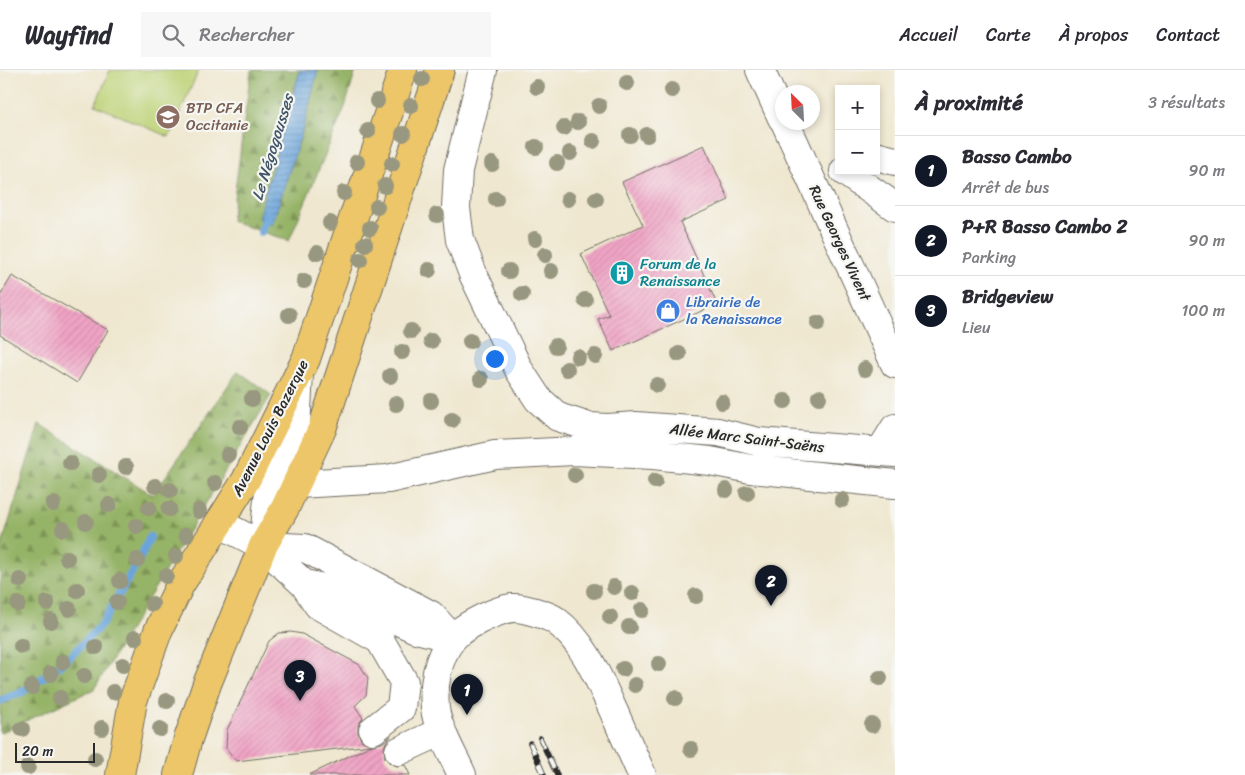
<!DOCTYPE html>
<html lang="fr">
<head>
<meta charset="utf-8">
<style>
	:root { --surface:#fff; --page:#f7f7f7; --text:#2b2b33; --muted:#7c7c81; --line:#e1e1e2; --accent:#111827 }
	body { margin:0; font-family:Sriracha,sans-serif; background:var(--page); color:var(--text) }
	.controls { position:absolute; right:15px; top:15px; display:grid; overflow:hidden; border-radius:0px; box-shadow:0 2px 8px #0003 }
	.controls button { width:45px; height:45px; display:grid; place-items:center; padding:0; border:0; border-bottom:1px solid var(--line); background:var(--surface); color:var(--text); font:25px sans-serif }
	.compass { position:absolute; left:775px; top:15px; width:45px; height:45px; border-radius:50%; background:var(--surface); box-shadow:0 2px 8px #0003; rotate:336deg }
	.scale { position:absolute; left:15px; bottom:12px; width:80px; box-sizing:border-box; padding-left:5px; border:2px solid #2b2b2b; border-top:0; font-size:14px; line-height:18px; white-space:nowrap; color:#2b2b2b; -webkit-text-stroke:4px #f6f6f2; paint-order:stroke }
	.you { position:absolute; left:494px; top:288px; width:18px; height:18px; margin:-12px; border:4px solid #fff; border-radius:50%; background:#1a73e8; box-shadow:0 0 0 8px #1a73e833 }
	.badge { display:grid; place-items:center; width:32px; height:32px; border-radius:50%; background:var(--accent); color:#fff; font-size:16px; font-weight:700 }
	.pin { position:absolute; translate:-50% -41px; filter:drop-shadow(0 1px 2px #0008) }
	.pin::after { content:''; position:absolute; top:26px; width:18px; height:15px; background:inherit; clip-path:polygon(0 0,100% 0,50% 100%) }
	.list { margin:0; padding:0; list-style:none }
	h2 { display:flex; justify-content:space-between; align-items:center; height:65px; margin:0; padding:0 20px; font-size:21px }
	h2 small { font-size:16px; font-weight:400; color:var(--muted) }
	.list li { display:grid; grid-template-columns:32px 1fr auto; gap:15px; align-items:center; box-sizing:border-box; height:70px; padding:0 20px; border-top:1px solid var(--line) }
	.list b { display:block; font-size:19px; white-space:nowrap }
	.list p { margin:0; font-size:16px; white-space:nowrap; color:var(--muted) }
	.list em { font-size:16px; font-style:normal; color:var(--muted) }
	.icon { flex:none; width:28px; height:28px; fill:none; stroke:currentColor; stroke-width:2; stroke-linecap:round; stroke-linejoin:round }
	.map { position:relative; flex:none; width:895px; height:705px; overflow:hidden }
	header { display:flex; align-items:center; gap:30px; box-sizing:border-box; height:70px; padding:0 25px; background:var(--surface); border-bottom:1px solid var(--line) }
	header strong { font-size:24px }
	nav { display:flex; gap:28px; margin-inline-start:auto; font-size:18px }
	.search { width:350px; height:45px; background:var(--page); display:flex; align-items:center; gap:12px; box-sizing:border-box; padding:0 18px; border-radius:0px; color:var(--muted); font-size:19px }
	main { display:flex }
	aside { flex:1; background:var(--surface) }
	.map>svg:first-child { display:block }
	.forest { fill:url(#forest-firs); stroke:#607049 }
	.pitch { fill:#bdd276; stroke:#747e50 }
	.water { fill:url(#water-rules); stroke:#4b6883 }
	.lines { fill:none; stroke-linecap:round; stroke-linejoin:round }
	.stream { stroke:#6ba4db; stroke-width:8 }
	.building { fill:url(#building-hatch) }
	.minor-casing { stroke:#706d64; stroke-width:30 }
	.major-casing { stroke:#706d64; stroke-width:30 }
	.minor { stroke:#fff; stroke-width:28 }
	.major { stroke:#ecc669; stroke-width:28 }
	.rail-casing { stroke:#2b2b2b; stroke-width:5.5 }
	.rail { stroke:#f6f6f2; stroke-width:4; stroke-dasharray:11; stroke-linecap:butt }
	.tree { fill:#98977f }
	.labels { text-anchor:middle; stroke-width:4.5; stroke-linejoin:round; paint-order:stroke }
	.education-label { font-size:15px; fill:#785e54; stroke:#f6f6f2; text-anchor:start }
	.street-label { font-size:15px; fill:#2b2b2b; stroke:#f6f6f2 }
	.culture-label { font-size:15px; fill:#0d838f; stroke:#f6f6f2; text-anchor:start }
	.shop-label { font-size:15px; fill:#366cbe; stroke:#f6f6f2; text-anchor:start }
	.water-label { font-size:16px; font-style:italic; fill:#415569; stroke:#f6f6f2 }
</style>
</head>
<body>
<header>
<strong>Wayfind</strong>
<div class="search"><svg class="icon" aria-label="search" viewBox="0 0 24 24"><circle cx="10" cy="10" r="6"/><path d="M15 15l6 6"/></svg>Rechercher</div>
<nav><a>Accueil</a><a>Carte</a><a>À propos</a><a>Contact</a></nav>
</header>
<main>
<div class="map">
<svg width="895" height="705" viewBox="0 0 895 705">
	<defs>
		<pattern id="forest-firs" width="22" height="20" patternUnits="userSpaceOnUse" patternTransform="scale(1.25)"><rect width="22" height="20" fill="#96b467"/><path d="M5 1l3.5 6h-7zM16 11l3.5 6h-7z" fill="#7b9355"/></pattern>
		<pattern id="water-rules" width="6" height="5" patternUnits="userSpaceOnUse" patternTransform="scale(1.25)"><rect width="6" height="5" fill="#6ba4db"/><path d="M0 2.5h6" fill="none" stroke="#5886b2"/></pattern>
		<pattern id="building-hatch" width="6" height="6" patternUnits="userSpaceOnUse" patternTransform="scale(1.25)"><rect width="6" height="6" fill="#f0a4c5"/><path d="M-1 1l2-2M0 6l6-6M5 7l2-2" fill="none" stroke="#ce8da9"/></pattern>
	</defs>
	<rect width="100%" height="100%" fill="#f6f6f2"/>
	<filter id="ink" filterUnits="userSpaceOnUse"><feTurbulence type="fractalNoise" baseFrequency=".02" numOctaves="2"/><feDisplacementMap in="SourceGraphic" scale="10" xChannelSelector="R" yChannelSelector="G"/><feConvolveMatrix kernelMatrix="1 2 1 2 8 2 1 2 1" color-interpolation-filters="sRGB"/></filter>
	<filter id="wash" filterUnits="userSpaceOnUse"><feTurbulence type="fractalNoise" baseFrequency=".0096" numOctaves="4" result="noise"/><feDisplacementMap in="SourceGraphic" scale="20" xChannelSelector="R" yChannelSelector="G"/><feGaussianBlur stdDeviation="1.12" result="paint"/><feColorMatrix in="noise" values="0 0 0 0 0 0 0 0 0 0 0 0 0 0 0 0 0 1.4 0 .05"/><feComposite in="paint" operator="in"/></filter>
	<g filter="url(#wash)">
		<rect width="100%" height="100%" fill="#efe7cf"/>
		<!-- forest -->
		<path class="forest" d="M 251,0 L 356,0 L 345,37 L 289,171 L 231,151 Z
			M 238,301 L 271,325 L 94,619 L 0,663 L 0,481 L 39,354 L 153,425 Z"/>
		<!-- pitch -->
		<path class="pitch" d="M 110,0 L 199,0 L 169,67 L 95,35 Z"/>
		<!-- water -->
		<path class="water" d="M 300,0 L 318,0 L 304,56 L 272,155 L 258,148 Z"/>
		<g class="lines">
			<!-- stream -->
			<path class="stream" d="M 261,162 L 267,143
				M 0,631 L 24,621 L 67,590 L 102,554 L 141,486 L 150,467"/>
		</g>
		<g id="blocks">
			<!-- building -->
			<path class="building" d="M 704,75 L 729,130 L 680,152 L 717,234 L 613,281 L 598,249 L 609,245 L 581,184 L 643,155 L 622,112 Z
				M 12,206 L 108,260 L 77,313 L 0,265 L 0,226 Z
				M 291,562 L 302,564 L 360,595 L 368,608 L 366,625 L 355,636 L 363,648 L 358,655 L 358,663 L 361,670 L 371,675 L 236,691 L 226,678 L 227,660 L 269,571 L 279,563 Z
				M 391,666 L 386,672 L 384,679 L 385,688 L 390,693 L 397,696 L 405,695 L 410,705 L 309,705 L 372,675 L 382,673 Z"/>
		</g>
	</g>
	<g filter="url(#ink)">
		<use href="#blocks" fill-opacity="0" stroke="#706d64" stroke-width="1"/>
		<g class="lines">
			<defs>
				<path id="minor" d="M 483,0 L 458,100 L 456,138 L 460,170 L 473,204 L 519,300 L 538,329 L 558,347 L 589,357 L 608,358 L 636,356 L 718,362 L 759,372 L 895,383
					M 760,0 L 782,48
					M 785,52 L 895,294
					M 876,86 L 895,91
					M 844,101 L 895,137
					M 880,382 L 895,358
					M 297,414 L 388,409 L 495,385 L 574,381 L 653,385 L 710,391 L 751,399 L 895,414
					M 219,453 L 263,476 L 304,514 L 318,535 L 380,570 L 404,612 L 401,638 L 373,660
					M 263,476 L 305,478 L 431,545 L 452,568
					M 263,476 L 269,421 L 296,359 L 299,303
					M 304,514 L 328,519 L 416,559 L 452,568
					M 399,681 L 442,661
					M 462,705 C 454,686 437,659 435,638 C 433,615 437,588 452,569 C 461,557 496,540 512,538 C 522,537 547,545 555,550 C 585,572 599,610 614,642 C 623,663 633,684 642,705"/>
				<path id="major" d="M 120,705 L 133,631 L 158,561 L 180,515 L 246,410 L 306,289 L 403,0
					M 178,705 L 188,669 L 207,614 L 263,476 L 285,438 L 322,359 L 440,0"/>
			</defs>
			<!-- minor casing -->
			<use href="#minor" class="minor-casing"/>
			<!-- major casing -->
			<use href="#major" class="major-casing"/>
			<!-- minor -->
			<use href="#minor" class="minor"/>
			<!-- major -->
			<use href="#major" class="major"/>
			<defs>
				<path id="rail" d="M 540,668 L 557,705
					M 530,673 L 544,705"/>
			</defs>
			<!-- rail casing -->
			<use href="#rail" class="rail-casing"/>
			<!-- rail -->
			<use href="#rail" class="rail"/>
		</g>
		<!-- trees -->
		<g class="tree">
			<circle cx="422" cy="9" r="8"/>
			<circle cx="627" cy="13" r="8"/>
			<circle cx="537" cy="17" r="8"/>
			<circle cx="672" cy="20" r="8"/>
			<circle cx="377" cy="31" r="8"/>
			<circle cx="411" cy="36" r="8"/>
			<circle cx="599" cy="36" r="8"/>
			<circle cx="578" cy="52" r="8"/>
			<circle cx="564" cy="58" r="8"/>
			<circle cx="368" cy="61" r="8"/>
			<circle cx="403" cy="64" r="8"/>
			<circle cx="630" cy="65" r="8"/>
			<circle cx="647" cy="65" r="8"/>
			<circle cx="593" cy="71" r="8"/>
			<circle cx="536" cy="77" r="8"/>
			<circle cx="570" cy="83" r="8"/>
			<circle cx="357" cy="92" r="8"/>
			<circle cx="557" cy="93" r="8"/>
			<circle cx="392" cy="94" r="8"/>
			<circle cx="492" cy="94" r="8"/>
			<circle cx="385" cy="116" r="8"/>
			<circle cx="344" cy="123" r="8"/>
			<circle cx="496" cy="129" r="8"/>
			<circle cx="568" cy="129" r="8"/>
			<circle cx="596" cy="129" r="8"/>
			<circle cx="377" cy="137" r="8"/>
			<circle cx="437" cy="145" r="8"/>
			<circle cx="330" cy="153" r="8"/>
			<circle cx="370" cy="158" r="8"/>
			<circle cx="535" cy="169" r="8"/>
			<circle cx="365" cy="174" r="8"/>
			<circle cx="317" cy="183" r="8"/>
			<circle cx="545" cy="185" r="8"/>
			<circle cx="360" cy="190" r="8"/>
			<circle cx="429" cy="200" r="8"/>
			<circle cx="509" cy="201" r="8"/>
			<circle cx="551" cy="201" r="8"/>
			<circle cx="304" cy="211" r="8"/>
			<circle cx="522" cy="224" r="8"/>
			<circle cx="585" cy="230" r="8"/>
			<circle cx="289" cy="245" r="8"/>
			<circle cx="818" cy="253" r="8"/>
			<circle cx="411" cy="261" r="8"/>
			<circle cx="431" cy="271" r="8"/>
			<circle cx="470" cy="271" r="8"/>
			<circle cx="556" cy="276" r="8"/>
			<circle cx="402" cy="282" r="8"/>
			<circle cx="679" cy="284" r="8"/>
			<circle cx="595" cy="286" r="8"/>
			<circle cx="578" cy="287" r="8"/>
			<circle cx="567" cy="299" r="8"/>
			<circle cx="865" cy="299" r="8"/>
			<circle cx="390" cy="306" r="8"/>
			<circle cx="481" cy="309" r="8"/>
			<circle cx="657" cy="315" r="8"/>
			<circle cx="819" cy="327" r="8"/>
			<circle cx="252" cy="329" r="8"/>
			<circle cx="431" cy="331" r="8"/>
			<circle cx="785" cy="331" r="8"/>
			<circle cx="722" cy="332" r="8"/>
			<circle cx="396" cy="334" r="8"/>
			<circle cx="452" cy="350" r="8"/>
			<circle cx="240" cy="357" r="8"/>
			<circle cx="228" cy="385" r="8"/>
			<circle cx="70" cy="393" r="8"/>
			<circle cx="126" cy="397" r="8"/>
			<circle cx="99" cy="405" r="8"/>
			<circle cx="575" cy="405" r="8"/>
			<circle cx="655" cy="411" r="8"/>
			<circle cx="215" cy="413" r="8"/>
			<circle cx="155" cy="416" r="8"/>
			<circle cx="170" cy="420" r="8"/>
			<circle cx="726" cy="420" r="8"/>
			<circle cx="747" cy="423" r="8"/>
			<circle cx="842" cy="430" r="8"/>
			<circle cx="53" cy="434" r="8"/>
			<circle cx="109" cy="435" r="8"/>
			<circle cx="149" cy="438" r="8"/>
			<circle cx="169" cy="439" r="8"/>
			<circle cx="199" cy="441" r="8"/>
			<circle cx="86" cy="452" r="8"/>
			<circle cx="136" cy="456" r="8"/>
			<circle cx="63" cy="459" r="8"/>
			<circle cx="186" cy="465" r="8"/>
			<circle cx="176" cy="486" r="8"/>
			<circle cx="67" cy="488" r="8"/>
			<circle cx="137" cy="490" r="8"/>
			<circle cx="166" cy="506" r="8"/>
			<circle cx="20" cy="510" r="8"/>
			<circle cx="120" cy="511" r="8"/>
			<circle cx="614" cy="517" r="8"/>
			<circle cx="77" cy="520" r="8"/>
			<circle cx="594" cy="521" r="8"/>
			<circle cx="632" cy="523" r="8"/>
			<circle cx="696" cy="526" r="8"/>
			<circle cx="117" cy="532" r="8"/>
			<circle cx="47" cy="533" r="8"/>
			<circle cx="18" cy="534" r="8"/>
			<circle cx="152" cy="534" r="8"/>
			<circle cx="69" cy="539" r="8"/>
			<circle cx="642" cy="540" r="8"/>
			<circle cx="610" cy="547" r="8"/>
			<circle cx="51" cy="551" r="8"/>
			<circle cx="629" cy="557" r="8"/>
			<circle cx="135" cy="568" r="8"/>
			<circle cx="21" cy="576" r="8"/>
			<circle cx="96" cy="577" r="8"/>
			<circle cx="63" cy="592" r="8"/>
			<circle cx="659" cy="594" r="8"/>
			<circle cx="123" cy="595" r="8"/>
			<circle cx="623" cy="599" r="8"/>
			<circle cx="51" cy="604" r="8"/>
			<circle cx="84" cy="606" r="8"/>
			<circle cx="880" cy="608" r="8"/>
			<circle cx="635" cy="615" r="8"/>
			<circle cx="32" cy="617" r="8"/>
			<circle cx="113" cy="622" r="8"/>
			<circle cx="60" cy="628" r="8"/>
			<circle cx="675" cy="628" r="8"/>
			<circle cx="167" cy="631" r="8"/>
			<circle cx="872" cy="655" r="8"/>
			<circle cx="102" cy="658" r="8"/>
			<circle cx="22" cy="659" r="8"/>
			<circle cx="160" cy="659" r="8"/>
			<circle cx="691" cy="679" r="8"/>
			<circle cx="95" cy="689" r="8"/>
			<circle cx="28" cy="697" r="8"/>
		</g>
	</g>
	<!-- icons -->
	<defs>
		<symbol id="university-disc" viewBox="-11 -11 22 22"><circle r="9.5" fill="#8d6e63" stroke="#f6f6f2"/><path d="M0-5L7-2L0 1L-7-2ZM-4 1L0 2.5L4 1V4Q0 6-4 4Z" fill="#fff"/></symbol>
		<symbol id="building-disc" viewBox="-11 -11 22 22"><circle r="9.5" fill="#0f9aa8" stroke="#f6f6f2"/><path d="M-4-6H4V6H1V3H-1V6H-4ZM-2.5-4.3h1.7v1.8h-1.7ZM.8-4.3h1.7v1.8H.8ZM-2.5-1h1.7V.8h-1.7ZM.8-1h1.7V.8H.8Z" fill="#fff"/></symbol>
		<symbol id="shop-disc" viewBox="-11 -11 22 22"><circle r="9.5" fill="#3f7fe0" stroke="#f6f6f2"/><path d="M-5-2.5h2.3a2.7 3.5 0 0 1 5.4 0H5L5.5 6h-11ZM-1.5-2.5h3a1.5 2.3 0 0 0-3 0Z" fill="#fff"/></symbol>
	</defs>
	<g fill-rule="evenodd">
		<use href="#university-disc" x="154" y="33" width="28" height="28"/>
		<use href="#building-disc" x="608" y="189" width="28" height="28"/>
		<use href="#shop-disc" x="654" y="227" width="28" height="28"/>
	</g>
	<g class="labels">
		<!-- education labels -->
		<g class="education-label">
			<text x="186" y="43">BTP CFA<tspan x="186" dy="17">Occitanie</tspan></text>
		</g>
		<!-- street labels -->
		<g class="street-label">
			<text transform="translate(840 173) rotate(65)" y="5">Rue Georges Vivent</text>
			<text transform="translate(270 358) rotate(-63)" y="5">Avenue Louis Bazerque</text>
			<text transform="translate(747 368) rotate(7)" y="5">Allée Marc Saint-Saëns</text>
		</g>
		<!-- culture labels -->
		<g class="culture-label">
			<text x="640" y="199">Forum de la<tspan x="640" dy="17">Renaissance</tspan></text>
		</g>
		<!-- shop labels -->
		<g class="shop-label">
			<text x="686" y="237">Librairie de<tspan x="686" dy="17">la Renaissance</tspan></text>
		</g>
		<!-- water labels -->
		<g class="water-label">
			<text transform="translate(272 77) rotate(-73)" y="6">Le Négogousses</text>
		</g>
	</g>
</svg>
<div class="controls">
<button>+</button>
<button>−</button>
</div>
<svg class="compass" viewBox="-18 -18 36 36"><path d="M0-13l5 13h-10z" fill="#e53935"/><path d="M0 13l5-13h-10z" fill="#7c7c81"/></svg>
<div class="scale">20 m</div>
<div class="you"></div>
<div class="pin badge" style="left:467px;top:645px">1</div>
<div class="pin badge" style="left:771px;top:536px">2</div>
<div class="pin badge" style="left:300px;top:631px">3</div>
</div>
<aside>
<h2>À proximité<small>3 résultats</small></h2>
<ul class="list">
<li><span class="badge">1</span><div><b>Basso Cambo</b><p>Arrêt de bus</p></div><em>90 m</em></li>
<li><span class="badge">2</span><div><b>P+R Basso Cambo 2</b><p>Parking</p></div><em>90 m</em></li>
<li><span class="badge">3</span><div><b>Bridgeview</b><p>Lieu</p></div><em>100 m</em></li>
</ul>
</aside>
</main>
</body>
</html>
